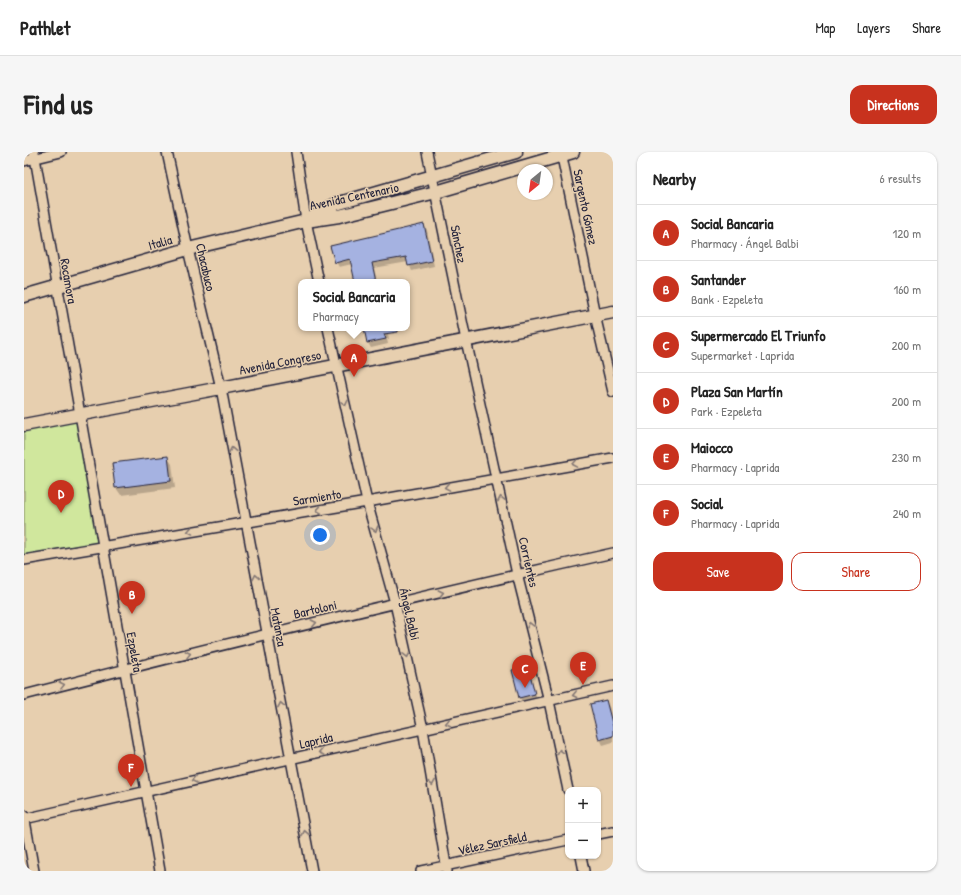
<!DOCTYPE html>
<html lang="en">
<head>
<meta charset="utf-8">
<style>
	:root { --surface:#fff; --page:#f6f6f6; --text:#222; --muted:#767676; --line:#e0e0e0; --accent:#c8321e }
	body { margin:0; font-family:"Patrick Hand",sans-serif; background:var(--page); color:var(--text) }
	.controls { position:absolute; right:12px; bottom:12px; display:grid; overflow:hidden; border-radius:8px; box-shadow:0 1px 3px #0004 }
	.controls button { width:36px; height:36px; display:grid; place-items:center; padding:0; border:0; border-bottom:1px solid var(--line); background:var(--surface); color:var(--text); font:20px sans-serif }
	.compass { position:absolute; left:493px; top:12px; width:36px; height:36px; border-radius:50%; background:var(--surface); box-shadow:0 1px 3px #0004; rotate:209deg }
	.you { position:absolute; left:296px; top:383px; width:14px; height:14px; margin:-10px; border:3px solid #fff; border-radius:50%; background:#1a73e8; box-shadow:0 0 0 6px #1a73e833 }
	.badge { display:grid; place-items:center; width:26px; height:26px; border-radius:50%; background:var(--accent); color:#fff; font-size:13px; font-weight:700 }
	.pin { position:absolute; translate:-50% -33px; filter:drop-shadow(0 1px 2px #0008) }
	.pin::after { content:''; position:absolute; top:21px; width:14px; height:12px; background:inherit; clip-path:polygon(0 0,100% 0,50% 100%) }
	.popup { position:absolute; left:274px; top:127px; width:112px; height:52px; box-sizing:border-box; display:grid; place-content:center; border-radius:8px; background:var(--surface); filter:drop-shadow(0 1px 3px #0005); font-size:13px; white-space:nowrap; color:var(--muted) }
	.popup b { font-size:15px; color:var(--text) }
	.popup::after { content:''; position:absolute; left:50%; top:100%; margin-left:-8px; border:8px solid transparent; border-top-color:var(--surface) }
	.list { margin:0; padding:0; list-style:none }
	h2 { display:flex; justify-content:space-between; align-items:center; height:52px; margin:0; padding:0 16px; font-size:17px }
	h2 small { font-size:13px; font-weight:400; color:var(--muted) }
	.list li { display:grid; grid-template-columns:26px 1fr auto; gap:12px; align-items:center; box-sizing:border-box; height:56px; padding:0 16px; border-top:1px solid var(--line) }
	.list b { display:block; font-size:15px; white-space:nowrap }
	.list p { margin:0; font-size:13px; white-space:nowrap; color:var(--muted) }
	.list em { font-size:13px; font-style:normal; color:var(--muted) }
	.actions { display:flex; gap:8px; padding:12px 16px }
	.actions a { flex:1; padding:9px 0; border:1px solid var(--accent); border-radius:12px; text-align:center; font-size:14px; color:var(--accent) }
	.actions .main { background:var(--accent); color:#fff }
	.map { position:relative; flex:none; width:589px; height:719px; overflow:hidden; border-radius:12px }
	header { display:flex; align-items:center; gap:24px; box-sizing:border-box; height:56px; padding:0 20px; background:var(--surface); border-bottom:1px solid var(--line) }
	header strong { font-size:19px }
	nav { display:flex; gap:22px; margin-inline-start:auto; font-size:14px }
	.intro { display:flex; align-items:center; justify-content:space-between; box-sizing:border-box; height:96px; padding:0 24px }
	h1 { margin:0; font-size:28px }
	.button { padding:10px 18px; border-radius:12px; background:var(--accent); color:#fff; font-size:14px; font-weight:700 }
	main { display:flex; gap:24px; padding:0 24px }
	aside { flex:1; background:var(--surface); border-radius:12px; box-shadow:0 1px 3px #0004 }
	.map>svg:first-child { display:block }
	.green { fill:#d0e79d; stroke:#79846c }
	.shadow { fill:#0003 }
	.building { fill:#a5b2e1; stroke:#22223b }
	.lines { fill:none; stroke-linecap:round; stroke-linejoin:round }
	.street-casing { stroke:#22223b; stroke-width:12 }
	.secondary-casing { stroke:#22223b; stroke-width:15 }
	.street { stroke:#e7cfaf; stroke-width:9 }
	.secondary { stroke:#e7cfaf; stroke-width:12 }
	.oneway { stroke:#847875 }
	.labels { text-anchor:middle; stroke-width:3; stroke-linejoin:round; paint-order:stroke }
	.street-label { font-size:13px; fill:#22223b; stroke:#e7cfaf }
</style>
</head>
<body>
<header>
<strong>Pathlet</strong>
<nav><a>Map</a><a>Layers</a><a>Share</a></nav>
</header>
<div class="intro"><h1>Find us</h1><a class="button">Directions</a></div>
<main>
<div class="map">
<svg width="589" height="719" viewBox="0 0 589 719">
	<rect width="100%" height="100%" fill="#e7cfaf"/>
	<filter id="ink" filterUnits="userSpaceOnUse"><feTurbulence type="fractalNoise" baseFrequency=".025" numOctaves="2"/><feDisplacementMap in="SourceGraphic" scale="8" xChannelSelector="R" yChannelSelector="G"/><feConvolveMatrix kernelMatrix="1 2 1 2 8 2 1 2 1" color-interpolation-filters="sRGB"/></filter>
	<g filter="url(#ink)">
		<!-- green -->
		<path class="green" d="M 56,263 L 79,395 L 0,408 L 0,273 Z"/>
		<!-- shadow -->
		<path class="shadow" d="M 400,73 L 403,78 L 410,114 L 388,119 L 384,110 L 350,116 L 353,130 L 332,130 L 328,112 L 315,115 L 312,110 Z
			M 341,176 L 363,176 L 365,187 L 363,187 L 364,192 L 347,196 L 344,191 Z
			M 143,305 L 148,312 L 151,336 L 97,343 L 92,336 L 89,312 Z
			M 503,516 L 506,521 L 513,548 L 499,551 L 496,546 Z
			M 582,549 L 585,555 L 589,571 L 589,590 L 579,593 L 576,587 Z"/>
		<!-- building -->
		<path class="building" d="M 400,72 L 408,109 L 384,114 L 382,105 L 348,111 L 352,130 L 331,130 L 326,107 L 311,111 L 306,94 Z
			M 340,176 L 374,176 L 374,180 L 360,182 L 362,187 L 343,191 Z
			M 144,304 L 147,329 L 91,336 L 88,311 Z
			M 504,514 L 511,542 L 495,546 L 488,518 Z
			M 582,548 L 589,575 L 589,584 L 575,588 L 566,552 Z"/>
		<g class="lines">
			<defs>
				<path id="street" d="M 10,0 L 136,719
					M 143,0 L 164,97 L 197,236 L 288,719
					M 272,0 L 282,69 L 295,130
					M 403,0 L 442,188 L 493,422 L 525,549 L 544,638
					M 537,0 L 571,163 L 589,240
					M 0,9 L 37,0
					M 304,176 L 343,350 L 371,451 L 399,577 L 423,719
					M 0,408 L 343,350 L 589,306
					M 0,543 C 196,493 392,445 589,401
					M 0,663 L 10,719
					M 0,667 L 589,534
					M 574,682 L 589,679
					M 557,704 L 560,719
					M 397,719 L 544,688"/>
				<path id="secondary" d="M 289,65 L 312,52 L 492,0
					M 0,144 L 164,97 L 282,69 L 315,64 L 412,40 L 549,0
					M 0,273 L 197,236 L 589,160"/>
			</defs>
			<!-- street casing -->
			<use href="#street" class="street-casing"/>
			<!-- secondary casing -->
			<use href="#secondary" class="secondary-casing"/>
			<!-- street -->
			<use href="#street" class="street"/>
			<!-- secondary -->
			<use href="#secondary" class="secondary"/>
		</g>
		<!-- one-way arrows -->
		<defs><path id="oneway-chevron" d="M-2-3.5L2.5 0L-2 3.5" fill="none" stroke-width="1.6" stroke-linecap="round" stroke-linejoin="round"/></defs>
		<g class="oneway">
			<use href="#oneway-chevron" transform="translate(321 251) rotate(77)"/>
			<use href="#oneway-chevron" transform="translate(208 298) rotate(-101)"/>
			<use href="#oneway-chevron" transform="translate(551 312) rotate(170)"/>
			<use href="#oneway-chevron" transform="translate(423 335) rotate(170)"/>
			<use href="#oneway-chevron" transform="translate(477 347) rotate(-102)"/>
			<use href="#oneway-chevron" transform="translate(295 358) rotate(171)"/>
			<use href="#oneway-chevron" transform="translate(351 377) rotate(74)"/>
			<use href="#oneway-chevron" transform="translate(166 379) rotate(170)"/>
			<use href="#oneway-chevron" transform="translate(232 425) rotate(-101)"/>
			<use href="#oneway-chevron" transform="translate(417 441) rotate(-13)"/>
			<use href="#oneway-chevron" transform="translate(290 471) rotate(-13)"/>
			<use href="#oneway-chevron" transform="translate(506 473) rotate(-104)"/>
			<use href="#oneway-chevron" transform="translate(164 502) rotate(-14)"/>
			<use href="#oneway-chevron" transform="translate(383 503) rotate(78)"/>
			<use href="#oneway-chevron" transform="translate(38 533) rotate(-14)"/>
			<use href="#oneway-chevron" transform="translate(551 543) rotate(167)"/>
			<use href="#oneway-chevron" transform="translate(257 553) rotate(-101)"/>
			<use href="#oneway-chevron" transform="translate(424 571) rotate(167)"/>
			<use href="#oneway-chevron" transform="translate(297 600) rotate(167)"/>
			<use href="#oneway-chevron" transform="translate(536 600) rotate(-102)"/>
			<use href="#oneway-chevron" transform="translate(170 628) rotate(167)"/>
			<use href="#oneway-chevron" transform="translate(408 631) rotate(80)"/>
			<use href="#oneway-chevron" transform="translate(281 681) rotate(-101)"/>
		</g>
	</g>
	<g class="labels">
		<!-- street labels -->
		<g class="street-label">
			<text transform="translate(330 44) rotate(-12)" y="5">Avenida Centenario</text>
			<text transform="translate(562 55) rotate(78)" y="5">Sargento Gómez</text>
			<text transform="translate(136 90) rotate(-16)" y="5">Italia</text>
			<text transform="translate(435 92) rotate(79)" y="5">Sánchez</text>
			<text transform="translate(182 115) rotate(77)" y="5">Chacabuco</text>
			<text transform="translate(45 129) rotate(80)" y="5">Rocamora</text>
			<text transform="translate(256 210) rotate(-11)" y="5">Avenida Congreso</text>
			<text transform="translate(293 345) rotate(-9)" y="5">Sarmiento</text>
			<text transform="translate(505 410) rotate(77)" y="5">Corrientes</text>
			<text transform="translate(291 457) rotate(-13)" y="5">Bartoloni</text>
			<text transform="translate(386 462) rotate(77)" y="5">Ángel Balbi</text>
			<text transform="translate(255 475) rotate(79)" y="5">Matanza</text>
			<text transform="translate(111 500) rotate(80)" y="5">Ezpeleta</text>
			<text transform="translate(292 588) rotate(-13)" y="5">Laprida</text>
			<text transform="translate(468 691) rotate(-12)" y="5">Vélez Sarsfield</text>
		</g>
	</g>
</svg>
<div class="controls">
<button>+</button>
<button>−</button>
</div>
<svg class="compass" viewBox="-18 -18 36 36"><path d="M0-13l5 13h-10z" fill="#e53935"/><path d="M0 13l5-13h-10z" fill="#767676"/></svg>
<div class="you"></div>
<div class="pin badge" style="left:330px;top:225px">A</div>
<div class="popup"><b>Social Bancaria</b>Pharmacy</div>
<div class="pin badge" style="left:108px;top:462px">B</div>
<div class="pin badge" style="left:501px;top:536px">C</div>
<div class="pin badge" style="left:37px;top:361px">D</div>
<div class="pin badge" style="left:559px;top:533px">E</div>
<div class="pin badge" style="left:107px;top:635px">F</div>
</div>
<aside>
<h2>Nearby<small>6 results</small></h2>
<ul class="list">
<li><span class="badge">A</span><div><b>Social Bancaria</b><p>Pharmacy · Ángel Balbi</p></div><em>120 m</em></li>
<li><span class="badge">B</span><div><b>Santander</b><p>Bank · Ezpeleta</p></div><em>160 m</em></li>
<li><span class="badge">C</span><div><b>Supermercado El Triunfo</b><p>Supermarket · Laprida</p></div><em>200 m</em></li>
<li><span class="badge">D</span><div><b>Plaza San Martín</b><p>Park · Ezpeleta</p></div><em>200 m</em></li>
<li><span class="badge">E</span><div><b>Maiocco</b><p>Pharmacy · Laprida</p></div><em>230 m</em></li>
<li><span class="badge">F</span><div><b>Social</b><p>Pharmacy · Laprida</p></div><em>240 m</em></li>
</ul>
<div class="actions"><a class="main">Save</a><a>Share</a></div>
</aside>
</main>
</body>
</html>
